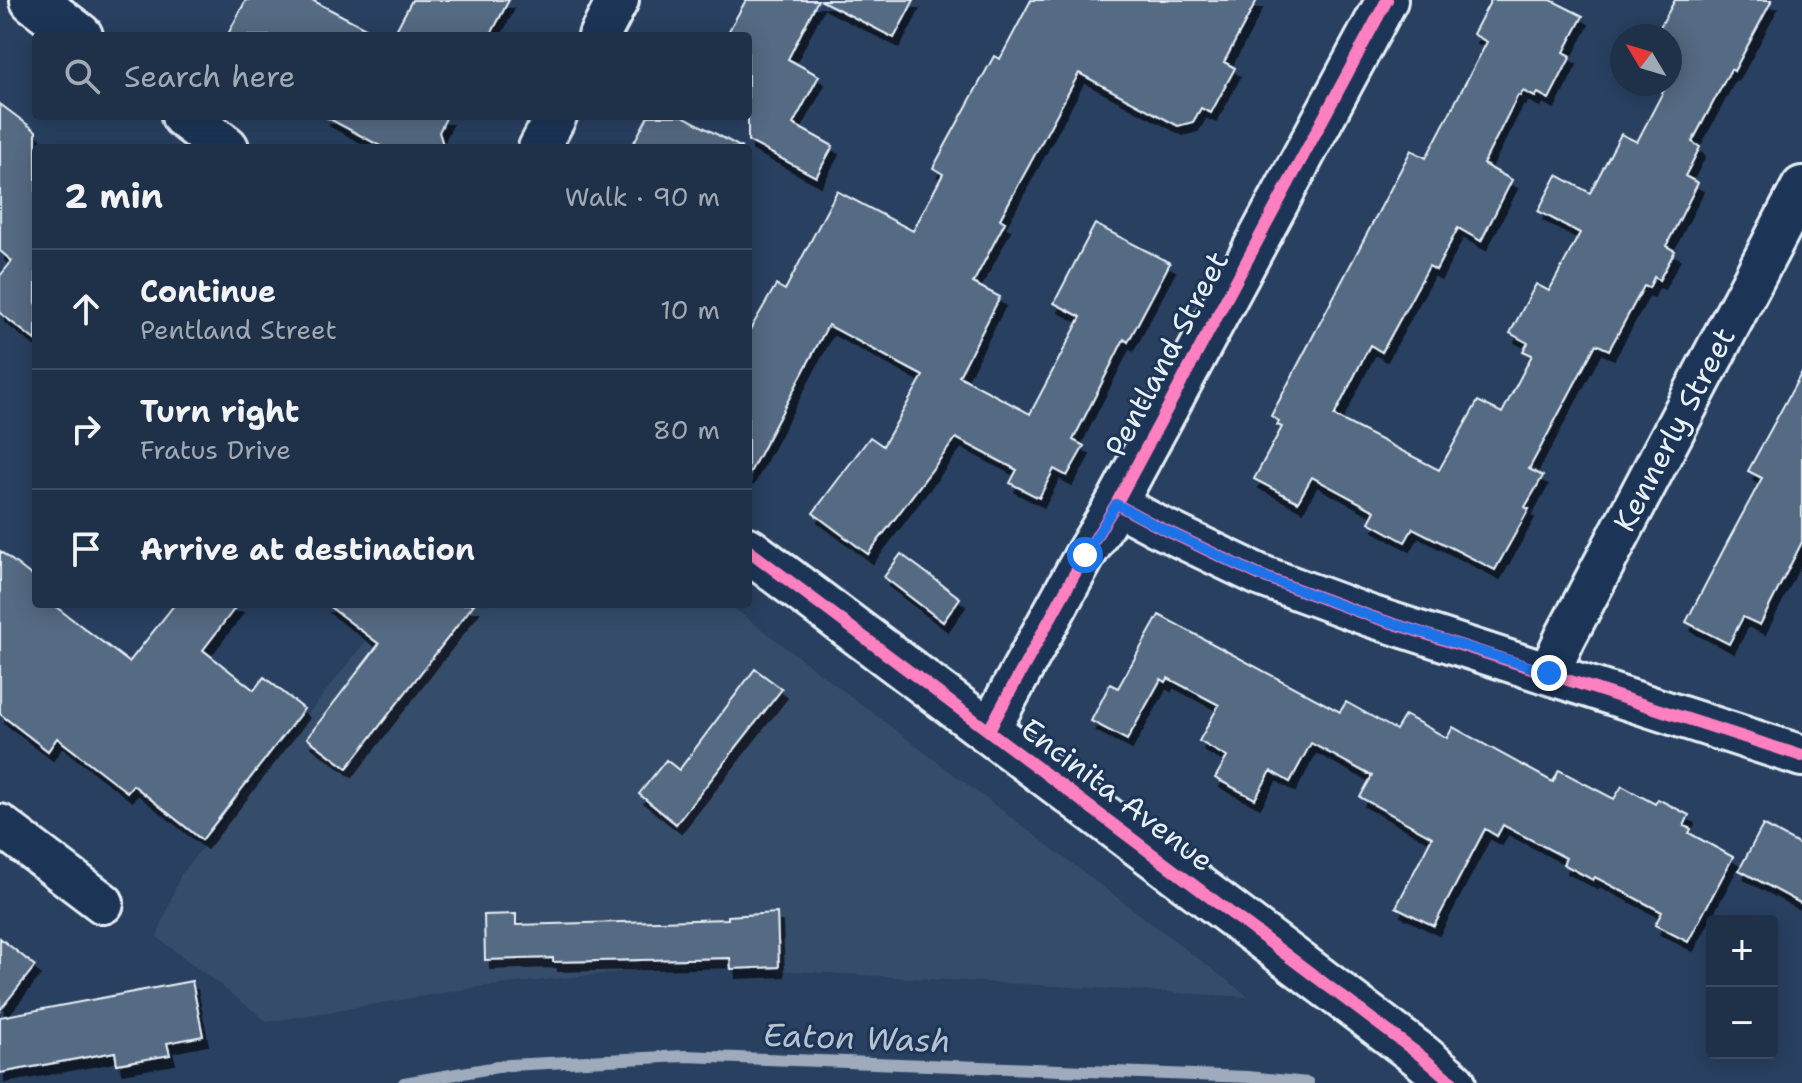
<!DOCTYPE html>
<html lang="en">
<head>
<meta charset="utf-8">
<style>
	:root { --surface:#1f3049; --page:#2c3c53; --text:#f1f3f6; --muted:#a1a9b4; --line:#3c4b61 }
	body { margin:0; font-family:"Shantell Sans",sans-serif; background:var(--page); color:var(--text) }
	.controls { position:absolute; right:24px; bottom:24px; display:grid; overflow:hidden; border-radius:8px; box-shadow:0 4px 20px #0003 }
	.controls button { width:72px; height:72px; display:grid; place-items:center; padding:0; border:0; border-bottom:2px solid var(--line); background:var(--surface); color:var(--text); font:40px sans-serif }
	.compass { position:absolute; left:1610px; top:24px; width:72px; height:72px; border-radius:50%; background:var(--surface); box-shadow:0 4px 20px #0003; rotate:308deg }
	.stop { position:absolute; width:24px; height:24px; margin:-18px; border:6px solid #1a73e8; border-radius:50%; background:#fff }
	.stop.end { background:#1a73e8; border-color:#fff; box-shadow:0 2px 8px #0008 }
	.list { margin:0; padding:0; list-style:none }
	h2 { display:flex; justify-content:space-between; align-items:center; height:104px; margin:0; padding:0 32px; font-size:34px }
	h2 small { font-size:26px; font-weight:400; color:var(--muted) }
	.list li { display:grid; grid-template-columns:52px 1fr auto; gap:24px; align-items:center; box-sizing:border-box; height:120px; padding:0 32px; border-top:2px solid var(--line) }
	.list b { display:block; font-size:30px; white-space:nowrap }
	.list p { margin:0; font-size:26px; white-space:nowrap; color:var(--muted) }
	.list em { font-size:26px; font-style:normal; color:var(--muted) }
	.icon { flex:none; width:44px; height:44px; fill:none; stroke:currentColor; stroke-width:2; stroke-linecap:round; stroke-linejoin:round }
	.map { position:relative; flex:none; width:1802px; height:1083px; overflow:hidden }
	.search { position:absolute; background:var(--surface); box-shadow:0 4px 20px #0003; left:32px; top:32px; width:720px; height:88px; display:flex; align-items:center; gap:20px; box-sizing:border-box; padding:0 28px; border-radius:8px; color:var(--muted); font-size:30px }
	.panel { position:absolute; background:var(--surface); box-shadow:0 4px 20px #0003; left:32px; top:144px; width:720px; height:464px; border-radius:8px }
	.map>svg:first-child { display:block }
	.built { fill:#364d6b }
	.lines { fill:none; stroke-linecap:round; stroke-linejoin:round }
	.stream { stroke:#9dabbd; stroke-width:12 }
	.building { fill:#556a83; stroke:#e8f1f8; stroke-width:2; filter:url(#shadow) }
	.street-casing { stroke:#e8f1f8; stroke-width:46 }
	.secondary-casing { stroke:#e8f1f8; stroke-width:50 }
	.street { stroke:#1d3557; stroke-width:40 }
	.secondary { stroke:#1d3557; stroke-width:44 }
	.cycleway-casing { stroke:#1d3557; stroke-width:17 }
	.cycleway { stroke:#ff80c0; stroke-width:12 }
	.route { stroke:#1a73e8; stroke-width:10 }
	.labels { text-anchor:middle; stroke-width:6; stroke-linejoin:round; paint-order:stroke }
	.street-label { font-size:30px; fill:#e8f1f8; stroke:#1d3557 }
	.water-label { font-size:32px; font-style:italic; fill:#b6c2d0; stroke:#1d3557 }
</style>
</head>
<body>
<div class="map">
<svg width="1802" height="1083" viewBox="0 0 1802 1083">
	<defs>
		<filter id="shadow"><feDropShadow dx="5" dy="9" stdDeviation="0" flood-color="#0009"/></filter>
	</defs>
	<rect width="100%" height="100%" fill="#294061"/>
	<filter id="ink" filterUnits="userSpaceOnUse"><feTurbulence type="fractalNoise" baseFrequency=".0125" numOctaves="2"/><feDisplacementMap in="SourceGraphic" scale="16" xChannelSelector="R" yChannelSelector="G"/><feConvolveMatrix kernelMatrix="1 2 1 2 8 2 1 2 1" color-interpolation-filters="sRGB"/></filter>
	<g filter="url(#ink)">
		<!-- built -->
		<path class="built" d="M 395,604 L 728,604 L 1249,997 L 686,965 L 478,987 L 268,1022 L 157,937 L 180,876 Z"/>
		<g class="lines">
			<!-- stream -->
			<path class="stream" d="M 404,1083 L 509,1065 L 684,1056 L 1248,1077 L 1308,1083"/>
		</g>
		<!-- building -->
		<path class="building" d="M 246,0 L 312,0 L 381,36 L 227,36 Z
			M 412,0 L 509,0 L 490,36 L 393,36 Z
			M 746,0 L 818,0 L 788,59 L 819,76 L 793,124 L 833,146 L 816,177 L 748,141 L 748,36 L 726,36 Z
			M 820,0 L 914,0 L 894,38 Z
			M 1031,0 L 1257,0 L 1224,62 L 1235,68 L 1211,113 L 1201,108 L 1193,122 L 1178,126 L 1079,73 L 1000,219 L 1005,222 L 973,283 L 1000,297 L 959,376 L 1030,414 L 1081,317 L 1054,303 L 1095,224 L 1170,263 L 1128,342 L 1124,339 L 1073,440 L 1084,446 L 1067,476 L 1054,469 L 1039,498 L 1010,483 L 1017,470 L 956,438 L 868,554 L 813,513 L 870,437 L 883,446 L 923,376 L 828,325 L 748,476 L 748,333 L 776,285 L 785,290 L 837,191 L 913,231 L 943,174 L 933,168 L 994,56 L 1000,59 Z
			M 1491,0 L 1551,0 L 1583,16 L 1564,52 L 1571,56 L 1549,99 L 1538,93 L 1535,97 L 1523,91 L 1520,96 L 1518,95 L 1483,164 L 1512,180 L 1481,241 L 1458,228 L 1436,270 L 1429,266 L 1382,352 L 1370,345 L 1334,416 L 1439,470 L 1478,401 L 1502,413 L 1532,355 L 1523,351 L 1528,343 L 1510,333 L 1536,284 L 1549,291 L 1580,233 L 1538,211 L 1557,175 L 1590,193 L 1621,134 L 1637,142 L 1667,84 L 1670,84 L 1670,36 L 1655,36 L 1675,0 L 1772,0 L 1734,71 L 1731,69 L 1692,142 L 1700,147 L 1685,176 L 1698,183 L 1666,246 L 1675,251 L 1659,280 L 1654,277 L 1649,288 L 1644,286 L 1609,350 L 1596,344 L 1529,469 L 1543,476 L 1525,507 L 1529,509 L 1495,570 L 1413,528 L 1405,542 L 1369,522 L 1375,511 L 1312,477 L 1298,502 L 1254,479 L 1282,427 L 1277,425 L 1279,421 L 1271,416 L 1411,150 L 1426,158 L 1487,42 L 1473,34 Z
			M 0,104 L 36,131 L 36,341 L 0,313 L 0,276 L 12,261 L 0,251 Z
			M 324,116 L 447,116 L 439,132 L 444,148 L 384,148 Z
			M 648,116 L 683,116 L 742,148 L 631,148 Z
			M 1802,372 L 1802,542 L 1760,625 L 1743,617 L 1729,644 L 1686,622 L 1727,543 L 1762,478 L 1748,471 Z
			M 0,551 L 36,579 L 36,604 L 52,604 L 129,662 L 175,604 L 238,604 L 203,650 L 254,690 L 264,677 L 304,709 L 202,840 L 133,785 L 127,792 L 57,738 L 48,751 L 0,714 Z
			M 901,554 L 960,598 L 943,622 L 884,577 Z
			M 326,604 L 474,604 L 347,768 L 307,738 L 379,644 Z
			M 1159,615 L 1340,712 L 1346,702 L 1396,730 L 1405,715 L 1447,738 L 1453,727 L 1553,782 L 1559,770 L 1614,799 L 1622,786 L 1655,804 L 1658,799 L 1689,815 L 1684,826 L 1691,829 L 1689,833 L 1733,857 L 1688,942 L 1655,925 L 1662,912 L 1595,877 L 1593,880 L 1563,864 L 1566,858 L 1503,825 L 1497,836 L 1485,829 L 1434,926 L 1396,907 L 1432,837 L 1360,797 L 1372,776 L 1311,743 L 1290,782 L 1271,771 L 1255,799 L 1215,778 L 1227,757 L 1199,741 L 1219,705 L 1168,678 L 1166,682 L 1161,679 L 1127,740 L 1091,721 L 1110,684 L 1118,688 Z
			M 755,669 L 782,689 L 676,824 L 639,794 L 666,760 L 679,770 Z
			M 1763,825 L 1802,846 L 1802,904 L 1739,870 Z
			M 777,913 L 779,967 L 731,969 L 730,958 L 553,962 L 553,958 L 485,960 L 484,915 L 516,914 L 516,925 L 728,919 L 728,916 Z
			M 0,938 L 35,966 L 0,1010 Z
			M 192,981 L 203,1036 L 167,1043 L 170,1055 L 117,1064 L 115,1052 L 0,1073 L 0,1017 Z"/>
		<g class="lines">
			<defs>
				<g id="street">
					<path d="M 599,36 L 618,0"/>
					<path d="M 539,148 L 556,116"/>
					<path d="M 1116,504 L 1157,526 L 1259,575 L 1370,616 L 1802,756"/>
					<path id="s1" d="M 1549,673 L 1565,638 L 1802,187"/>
					<path d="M 989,730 L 1085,555 L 1116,504 L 1387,0"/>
					<path d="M 0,825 L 103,903"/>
				</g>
				<path id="secondary" d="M 33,0 L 80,36
					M 184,116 L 226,148
					M 748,550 L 1421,1056 L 1453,1083"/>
			</defs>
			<!-- street casing -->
			<use href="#street" class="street-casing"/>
			<!-- secondary casing -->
			<use href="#secondary" class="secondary-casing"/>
			<!-- street -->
			<use href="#street" class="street"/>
			<!-- secondary -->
			<use href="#secondary" class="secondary"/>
			<defs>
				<path id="cycleway" d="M 1116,504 L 1157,526 L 1259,575 L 1370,616 L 1802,756
					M 748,550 L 1421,1056 L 1453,1083
					M 989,730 L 1085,555 L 1116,504 L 1387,0"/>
			</defs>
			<!-- cycleway casing -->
			<use href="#cycleway" class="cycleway-casing"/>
			<!-- cycleway -->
			<use href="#cycleway" class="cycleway"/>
		</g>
	</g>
	<g class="lines" filter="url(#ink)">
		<!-- route -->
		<path class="route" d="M 1085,555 L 1116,504 L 1157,526 L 1259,575 L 1370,616 L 1549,673"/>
	</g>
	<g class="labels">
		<!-- street labels -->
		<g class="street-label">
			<text transform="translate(1167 354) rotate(-62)" y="10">Pentland Street</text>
			<text dy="10" stroke="none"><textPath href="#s1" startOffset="274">Kennerly Street</textPath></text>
			<text transform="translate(1117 795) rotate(37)" y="10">Encinita Avenue</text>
		</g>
		<!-- water labels -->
		<g class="water-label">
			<text transform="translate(857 1038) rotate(2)" y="11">Eaton Wash</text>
		</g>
	</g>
</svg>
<div class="controls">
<button>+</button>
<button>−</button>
</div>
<svg class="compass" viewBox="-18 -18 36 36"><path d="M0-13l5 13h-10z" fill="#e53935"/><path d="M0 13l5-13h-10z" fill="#a1a9b4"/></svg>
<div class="stop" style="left:1085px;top:555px"></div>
<div class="stop end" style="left:1549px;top:673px"></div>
<div class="search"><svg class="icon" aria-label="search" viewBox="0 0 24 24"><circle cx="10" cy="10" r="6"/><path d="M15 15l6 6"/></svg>Search here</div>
<section class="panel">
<h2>2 min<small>Walk · 90 m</small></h2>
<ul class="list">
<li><svg class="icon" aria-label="ahead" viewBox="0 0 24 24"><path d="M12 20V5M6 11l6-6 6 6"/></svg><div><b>Continue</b><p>Pentland Street</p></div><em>10 m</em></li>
<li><svg class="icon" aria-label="right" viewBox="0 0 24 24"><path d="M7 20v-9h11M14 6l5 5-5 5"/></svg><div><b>Turn right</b><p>Fratus Drive</p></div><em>80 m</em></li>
<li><svg class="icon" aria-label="arrive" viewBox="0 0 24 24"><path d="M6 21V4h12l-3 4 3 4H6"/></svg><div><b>Arrive at destination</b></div></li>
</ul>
</section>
</div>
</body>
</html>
